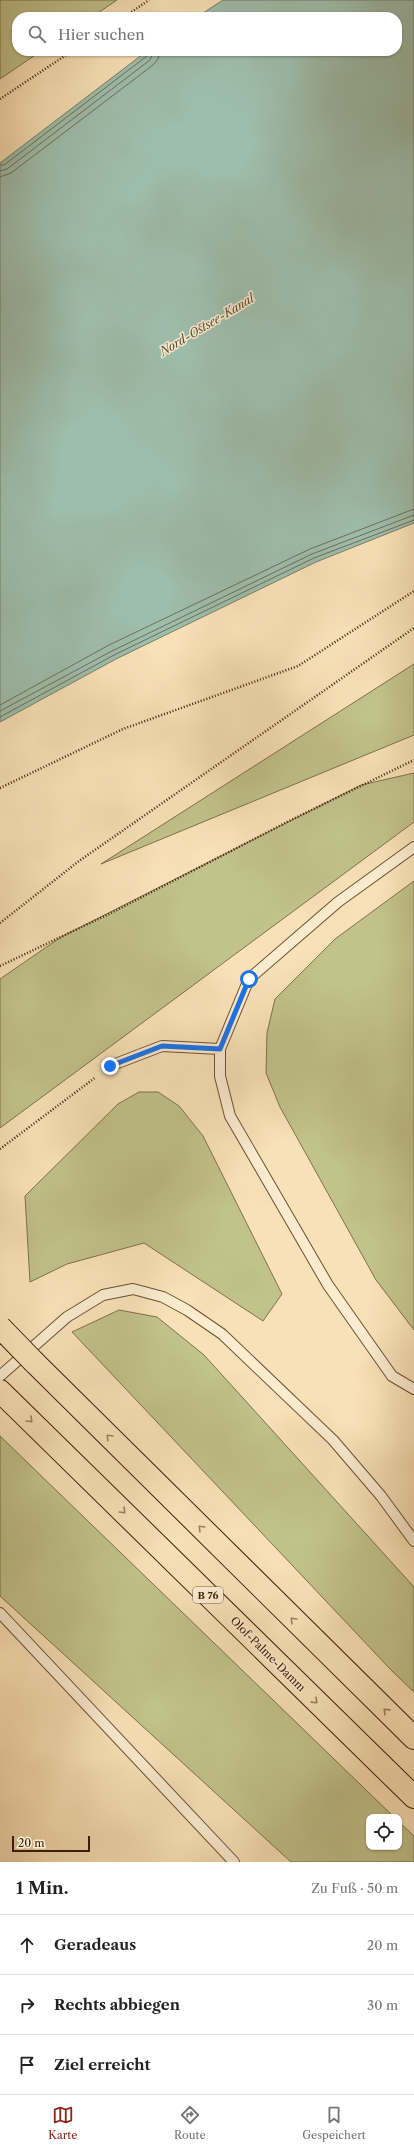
<!DOCTYPE html>
<html lang="de">
<head>
<meta charset="utf-8">
<style>
	:root { --surface:#fff; --page:#f6f6f6; --text:#222; --muted:#767676; --line:#e0e0e0; --accent:#8f2418 }
	body { margin:0; font-family:"Libre Caslon Text",serif; background:var(--page); color:var(--text) }
	.controls { position:absolute; right:12px; bottom:12px; display:grid; overflow:hidden; border-radius:8px; box-shadow:0 1px 3px #0004 }
	.controls button { width:36px; height:36px; display:grid; place-items:center; padding:0; border:0; border-bottom:1px solid var(--line); background:var(--surface); color:var(--text); font:20px sans-serif }
	.scale { position:absolute; left:12px; bottom:10px; width:78px; box-sizing:border-box; padding-left:4px; border:2px solid #3d2005; border-top:0; font-size:11px; line-height:14px; white-space:nowrap; color:#3d2005; -webkit-text-stroke:3px #fbecd0; paint-order:stroke }
	.stop { position:absolute; width:12px; height:12px; margin:-9px; border:3px solid #1a73e8; border-radius:50%; background:#fff }
	.stop.end { background:#1a73e8; border-color:#fff; box-shadow:0 1px 4px #0008 }
	.list { margin:0; padding:0; list-style:none }
	h2 { display:flex; justify-content:space-between; align-items:center; height:52px; margin:0; padding:0 16px; font-size:17px }
	h2 small { font-size:13px; font-weight:400; color:var(--muted) }
	.list li { display:grid; grid-template-columns:26px 1fr auto; gap:12px; align-items:center; box-sizing:border-box; height:60px; padding:0 16px; border-top:1px solid var(--line) }
	.list b { display:block; font-size:15px; white-space:nowrap }
	.list em { font-size:13px; font-style:normal; color:var(--muted) }
	.icon { flex:none; width:22px; height:22px; fill:none; stroke:currentColor; stroke-width:2; stroke-linecap:round; stroke-linejoin:round }
	.map { position:relative; flex:none; width:414px; height:1862px; overflow:hidden }
	.search { position:absolute; background:var(--surface); box-shadow:0 1px 3px #0004; left:12px; right:12px; top:12px; height:44px; display:flex; align-items:center; gap:10px; box-sizing:border-box; padding:0 14px; border-radius:16px; color:var(--muted); font-size:15px }
	.sheet { height:232px; background:var(--surface) }
	nav { display:flex; justify-content:space-around; align-items:center; box-sizing:border-box; height:56px; border-top:1px solid var(--line); background:var(--surface); font-size:11px; color:var(--muted) }
	nav a { display:grid; justify-items:center; gap:2px }
	nav .on { color:var(--accent) }
	.map>svg:first-child { display:block }
	.green { fill:#c1c28c; stroke:#7f7148 }
	.water { fill:#9ebeac; stroke:#777f69 }
	.lines { fill:none; stroke-linecap:round; stroke-linejoin:round }
	.shore { stroke:#6e6f58; stroke-width:1 }
	.lane-casing { stroke:#6c5032; stroke-width:12 }
	.highway-casing { stroke:#3d2005; stroke-width:24 }
	.path { stroke:#3d2005; stroke-width:2.5; stroke-dasharray:1 2; stroke-linecap:butt }
	.lane { stroke:#fbecd0; stroke-width:10 }
	.highway { stroke:#f9e1b7; stroke-width:22 }
	.highway-bridge-casing { stroke:#3d2005; stroke-width:24; stroke-linecap:butt }
	.highway-bridge { stroke:#f9e1b7; stroke-width:22 }
	.oneway { stroke:#9b805e }
	.route { stroke:#1a73e8; stroke-width:5 }
	.labels { text-anchor:middle; stroke-width:3; stroke-linejoin:round; paint-order:stroke }
	.shield { fill:#fbecd0; stroke:#765d42; stroke-width:1 }
	.shield-label { font-size:10px; font-weight:bold; fill:#3d2005 }
	.street-label { font-size:11px; fill:#3d2005; stroke:#fbecd0 }
	.water-label { font-size:12px; font-style:italic; fill:#5a4f37; stroke:#fbecd0 }
</style>
</head>
<body>
<div class="map">
<svg width="414" height="1862" viewBox="0 0 414 1862">
	<rect width="100%" height="100%" fill="#f9e1b7"/>
	<filter id="stains"><feTurbulence type="fractalNoise" baseFrequency=".005" numOctaves="4"/><feColorMatrix values="0 0 0 0 .2 0 0 0 0 .09 0 0 0 0 .02 0 0 0 .5 -.17"/></filter>
	<radialGradient id="worn" r=".72"><stop offset=".6" stop-color="#630" stop-opacity="0"/><stop offset="1" stop-color="#630" stop-opacity=".3"/></radialGradient>
	<!-- green -->
	<path class="green" d="M 0,0 L 117,0 L 92,17 L 17,17 L 17,51 L 41,51 L 0,79 Z
		M 414,664 L 414,735 L 101,864 Z
		M 414,773 L 414,822 L 0,1128 L 0,979 L 61,937 L 361,785 Z
		M 414,881 L 414,1330 L 376,1280 L 280,1107 L 266,1073 L 267,1033 L 275,999 L 335,939 Z
		M 139,1092 L 158,1092 L 179,1106 L 203,1136 L 282,1294 L 263,1321 L 144,1243 L 67,1264 L 30,1282 L 25,1196 L 118,1104 Z
		M 119,1310 L 157,1317 L 204,1355 L 414,1587 L 414,1692 L 392,1671 L 72,1332 Z
		M 0,1436 L 394,1817 L 369,1817 L 369,1847 L 399,1847 L 399,1822 L 414,1836 L 414,1862 L 291,1862 L 0,1596 Z"/>
	<!-- water -->
	<path class="water" d="M 223,0 L 414,0 L 414,523 L 316,562 L 116,659 L 0,722 L 0,163 L 147,51 L 397,51 L 397,17 L 197,17 Z"/>
	<g class="lines">
		<!-- shore -->
		<path class="shore" d="M 0,165 L 4,165 L 147,56 L 149,51
			M 0,171 L 7,169 L 150,60 L 154,51
			M 0,177 L 11,173 L 153,65 L 158,59 L 160,51
			M 0,705 L 109,645 L 310,549 L 414,509
			M 0,711 L 112,651 L 312,554 L 414,515
			M 0,717 L 114,655 L 314,558 L 414,520"/>
		<defs>
			<path id="lane" d="M 414,847 L 338,902 L 249,979 L 220,1049 L 220,1076 L 230,1116 L 328,1285 L 392,1376 L 414,1389
				M 110,1066 L 162,1046 L 220,1049
				M 0,1376 L 67,1317 L 103,1295 L 133,1289 L 163,1297 L 187,1310 L 222,1334 L 333,1440 L 381,1496 L 414,1541
				M 0,1613 L 234,1862"/>
			<path id="highway" d="M 34,1362 L 414,1738
				M 0,1391 L 414,1797"/>
		</defs>
		<!-- lane casing -->
		<use href="#lane" class="lane-casing"/>
		<!-- highway casing -->
		<use href="#highway" class="highway-casing"/>
		<!-- path -->
		<path class="path" d="M 124,17 L 149,0
			M 0,99 L 72,51
			M 0,788 L 123,729 L 298,666 L 414,591
			M 0,923 L 79,861 L 414,628
			M 0,966 L 113,912 L 289,821 L 414,760
			M 0,1149 L 96,1077"/>
		<!-- lane -->
		<use href="#lane" class="lane"/>
		<!-- highway -->
		<use href="#highway" class="highway"/>
		<defs>
			<path id="highway-bridge" d="M 0,1327 L 34,1362"/>
		</defs>
		<!-- highway-bridge casing -->
		<use href="#highway-bridge" class="highway-bridge-casing"/>
		<!-- highway-bridge -->
		<use href="#highway-bridge" class="highway-bridge"/>
	</g>
	<!-- one-way arrows -->
	<defs><path id="oneway-chevron" d="M-2-3.5L2.5 0L-2 3.5" fill="none" stroke-width="1.6" stroke-linecap="round" stroke-linejoin="round"/></defs>
	<g class="oneway">
		<use href="#oneway-chevron" transform="translate(30 1420) rotate(45)"/>
		<use href="#oneway-chevron" transform="translate(109 1437) rotate(-135)"/>
		<use href="#oneway-chevron" transform="translate(123 1511) rotate(45)"/>
		<use href="#oneway-chevron" transform="translate(201 1528) rotate(-135)"/>
		<use href="#oneway-chevron" transform="translate(293 1620) rotate(-135)"/>
		<use href="#oneway-chevron" transform="translate(315 1701) rotate(44)"/>
		<use href="#oneway-chevron" transform="translate(386 1711) rotate(-136)"/>
	</g>
	<g class="lines">
		<!-- route -->
		<path class="route" d="M 110,1066 L 162,1046 L 220,1049 L 249,979"/>
	</g>
	<g class="labels">
		<!-- shield labels -->
		<rect class="shield" x="193" y="1587" width="30" height="16" rx="3"/>
		<g class="shield-label">
			<text x="208" y="1599">B 76</text>
		</g>
		<!-- street labels -->
		<g class="street-label">
			<text transform="translate(268 1654) rotate(45)" y="4">Olof-Palme-Damm</text>
		</g>
		<!-- water labels -->
		<g class="water-label">
			<text transform="translate(207 325) rotate(-31)" y="4">Nord-Ostsee-Kanal</text>
		</g>
	</g>
	<rect width="100%" height="100%" filter="url(#stains)"/>
	<rect width="100%" height="100%" fill="url(#worn)"/>
</svg>
<div class="controls">
<button><svg class="icon" aria-label="locate" viewBox="0 0 24 24"><circle cx="12" cy="12" r="6"/><path d="M12 2v4M12 18v4M2 12h4M18 12h4"/></svg></button>
</div>
<div class="scale">20 m</div>
<div class="stop" style="left:249px;top:979px"></div>
<div class="stop end" style="left:110px;top:1066px"></div>
<div class="search"><svg class="icon" aria-label="search" viewBox="0 0 24 24"><circle cx="10" cy="10" r="6"/><path d="M15 15l6 6"/></svg>Hier suchen</div>
</div>
<section class="sheet">
<h2>1 Min.<small>Zu Fuß · 50 m</small></h2>
<ul class="list">
<li><svg class="icon" aria-label="ahead" viewBox="0 0 24 24"><path d="M12 20V5M6 11l6-6 6 6"/></svg><div><b>Geradeaus</b></div><em>20 m</em></li>
<li><svg class="icon" aria-label="right" viewBox="0 0 24 24"><path d="M7 20v-9h11M14 6l5 5-5 5"/></svg><div><b>Rechts abbiegen</b></div><em>30 m</em></li>
<li><svg class="icon" aria-label="arrive" viewBox="0 0 24 24"><path d="M6 21V4h12l-3 4 3 4H6"/></svg><div><b>Ziel erreicht</b></div></li>
</ul>
</section>
<nav>
<a class="on"><svg class="icon" aria-label="map" viewBox="0 0 24 24"><path d="M3 6l6-2 6 2 6-2v14l-6 2-6-2-6 2zM9 4v14M15 6v14"/></svg>Karte</a>
<a><svg class="icon" aria-label="directions" viewBox="0 0 24 24"><path d="M12 3l9 9-9 9-9-9zM9 14v-3h6M13 9l2 2-2 2"/></svg>Route</a>
<a><svg class="icon" aria-label="saved" viewBox="0 0 24 24"><path d="M7 4h10v16l-5-4-5 4z"/></svg>Gespeichert</a>
</nav>
</body>
</html>
